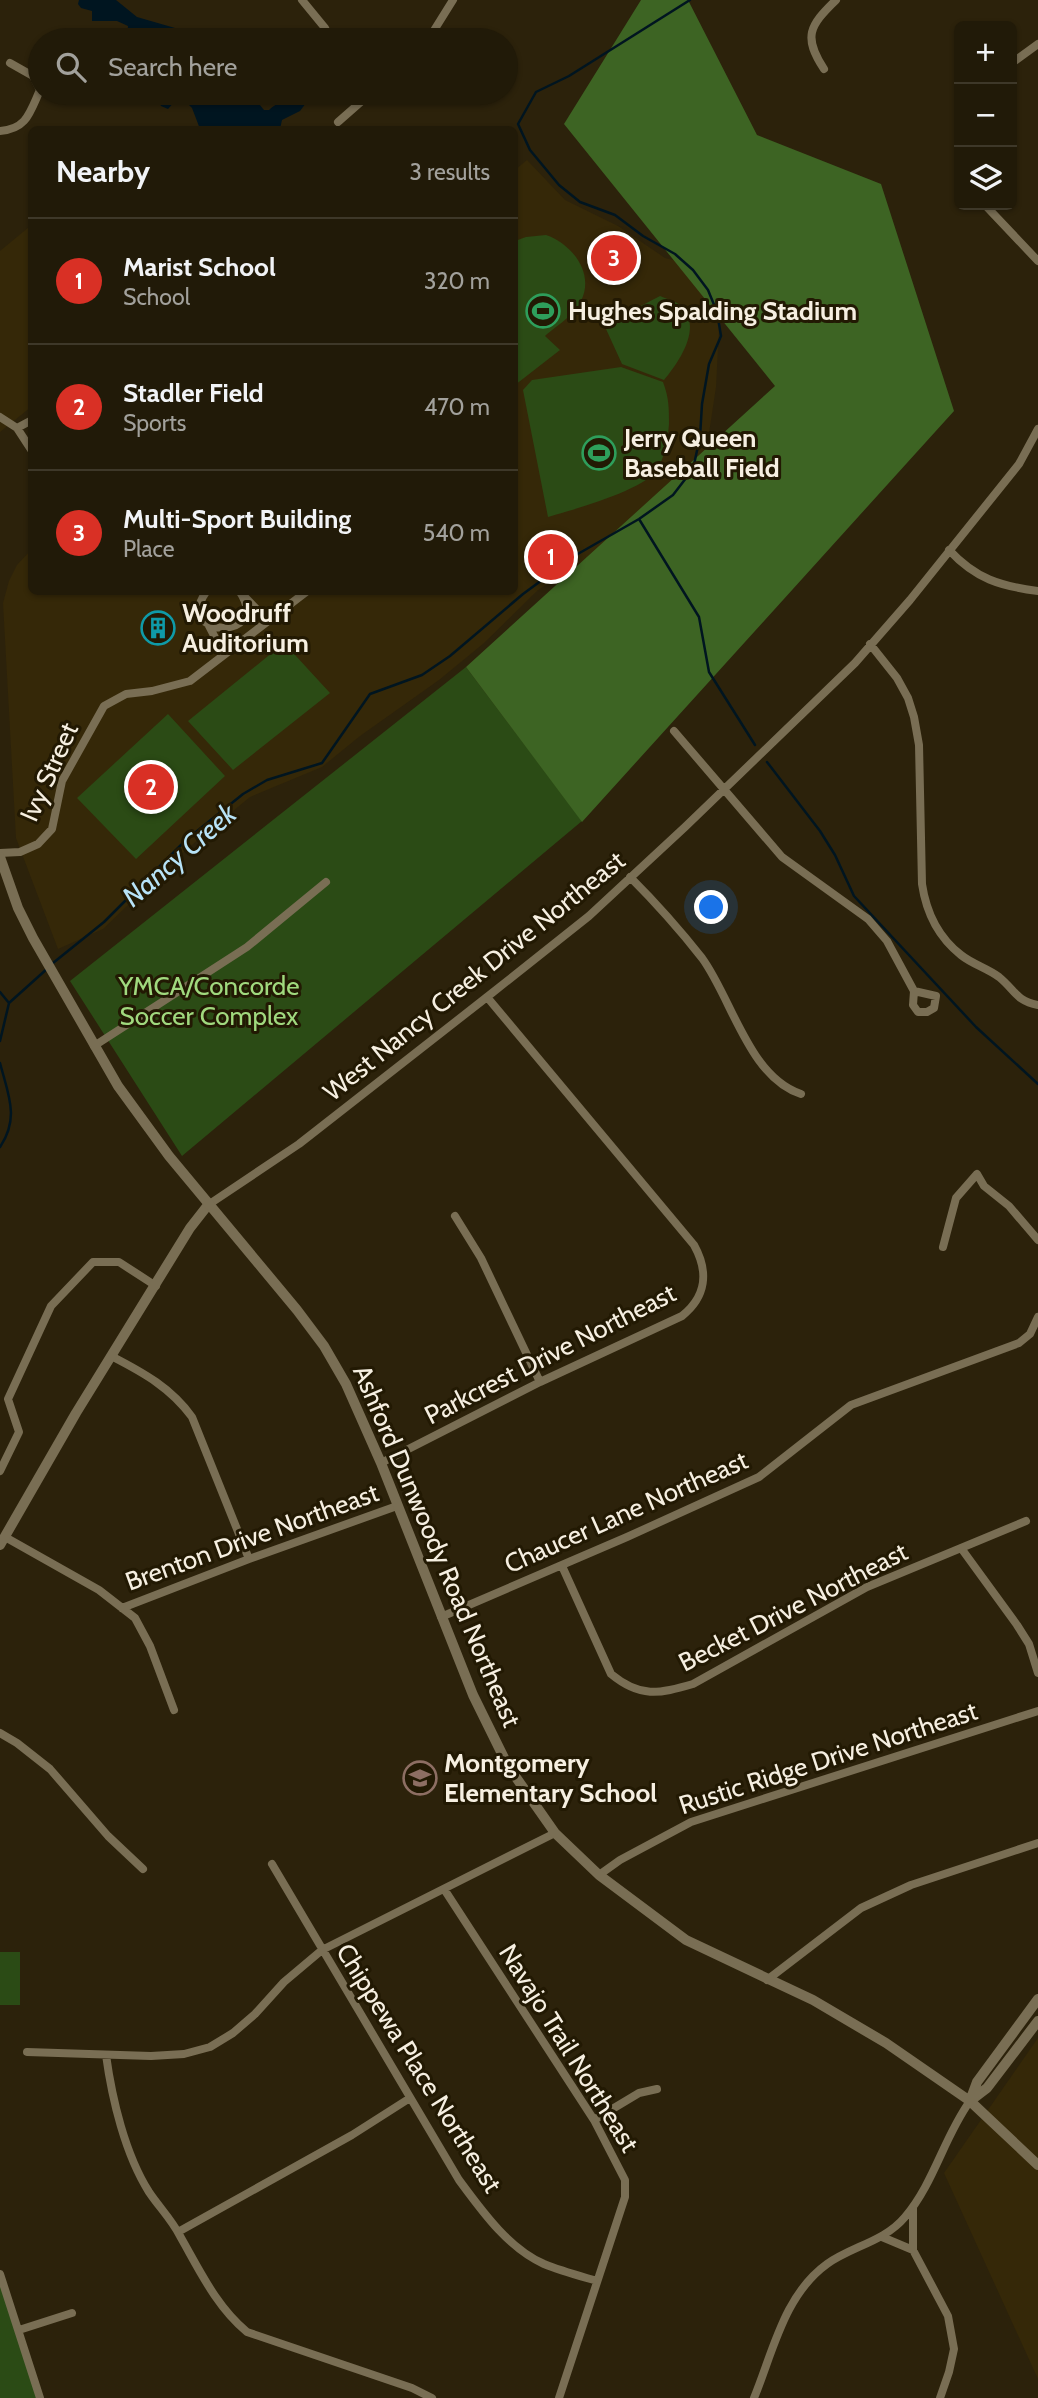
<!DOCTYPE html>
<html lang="en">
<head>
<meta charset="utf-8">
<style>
	:root { --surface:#211a08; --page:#2d2716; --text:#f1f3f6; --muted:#a2a19c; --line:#3e3829; --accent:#d93025 }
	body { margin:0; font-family:Cabin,sans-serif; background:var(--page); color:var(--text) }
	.controls { position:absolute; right:21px; top:21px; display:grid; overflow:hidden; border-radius:10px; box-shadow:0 2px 5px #0004 }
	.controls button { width:63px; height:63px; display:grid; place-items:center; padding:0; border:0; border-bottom:2px solid var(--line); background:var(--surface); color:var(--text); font:35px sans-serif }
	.you { position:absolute; left:712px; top:908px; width:24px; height:24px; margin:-18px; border:5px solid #fff; border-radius:50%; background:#1a73e8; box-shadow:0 0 0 10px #1a73e833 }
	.badge { display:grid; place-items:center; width:46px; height:46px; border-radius:50%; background:var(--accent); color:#fff; font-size:23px; font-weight:700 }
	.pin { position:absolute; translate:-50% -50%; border:4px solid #fff; box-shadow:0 2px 7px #0006 }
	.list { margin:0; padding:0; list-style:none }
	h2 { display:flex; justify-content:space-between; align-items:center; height:91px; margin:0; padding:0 28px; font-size:30px }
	h2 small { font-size:23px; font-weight:400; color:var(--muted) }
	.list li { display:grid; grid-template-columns:46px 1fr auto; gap:21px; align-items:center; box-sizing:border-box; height:126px; padding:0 28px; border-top:2px solid var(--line) }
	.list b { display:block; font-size:26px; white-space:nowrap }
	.list p { margin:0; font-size:23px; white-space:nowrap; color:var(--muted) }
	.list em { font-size:23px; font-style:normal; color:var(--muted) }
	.icon { flex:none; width:38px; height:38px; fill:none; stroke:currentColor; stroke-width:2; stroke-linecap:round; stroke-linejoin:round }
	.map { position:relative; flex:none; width:1038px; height:2398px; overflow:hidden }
	.search { position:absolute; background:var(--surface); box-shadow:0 2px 5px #0004; left:28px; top:28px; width:490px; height:77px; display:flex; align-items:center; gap:18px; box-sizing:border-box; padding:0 24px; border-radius:38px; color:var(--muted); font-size:26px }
	.panel { position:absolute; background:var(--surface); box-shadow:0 2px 5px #0004; left:28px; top:126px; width:490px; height:469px; border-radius:10px }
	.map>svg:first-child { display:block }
	.built { fill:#352808 }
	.green { fill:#2b4b15 }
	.forest { fill:#3d6423 }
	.water { fill:#001520 }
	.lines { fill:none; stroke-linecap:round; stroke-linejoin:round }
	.stream { stroke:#001520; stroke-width:2.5 }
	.minor { stroke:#796e54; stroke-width:8 }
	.tertiary { stroke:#796e54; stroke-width:10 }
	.secondary { stroke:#796e54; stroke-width:10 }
	.labels { text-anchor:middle; stroke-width:6; stroke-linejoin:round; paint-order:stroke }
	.poi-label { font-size:26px; font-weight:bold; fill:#f6efe1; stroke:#221903; text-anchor:start }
	.street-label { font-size:26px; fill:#f6efe1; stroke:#221903 }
	.park-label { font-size:26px; fill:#a0d97e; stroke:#221903 }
	.water-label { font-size:28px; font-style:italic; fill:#b7e3f8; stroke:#221903 }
</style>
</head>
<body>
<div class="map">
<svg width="1038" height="2398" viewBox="0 0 1038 2398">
	<rect width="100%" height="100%" fill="#2c220b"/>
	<!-- built -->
	<path class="built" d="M 527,160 L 565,200 L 618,226 L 665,258 L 694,265 L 720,307 L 716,387 L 701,486 L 538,590 L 484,643 L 439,680 L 360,736 L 322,767 L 250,797 L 181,854 L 103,929 L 58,949 L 16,838 L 3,603 L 9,581 L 17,565 L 31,550 L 32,592 L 514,592 L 515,170 Z
		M 29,227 L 32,230 L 31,407 L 0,432 L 0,251 Z
		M 1038,2038 L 1038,2379 L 944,2173 Z"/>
	<!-- green -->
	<path class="green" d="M 546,235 C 572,244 595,273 581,301 C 575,315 556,326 545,336 L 560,350 L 515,385 L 515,241 L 526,237 Z
		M 660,296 C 666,299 675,301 680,305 C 704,326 679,362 664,380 L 622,364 L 606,329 L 608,323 Z
		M 621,367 L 663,382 C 669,398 669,408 669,424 C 668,438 665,454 659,467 C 649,489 572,510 548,517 L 523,390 L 532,380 Z
		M 284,643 L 330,693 L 233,770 L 188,721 Z
		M 466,667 L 582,821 L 182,1156 L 70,981 Z
		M 168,714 L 225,776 L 136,859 L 77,798 Z
		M 0,1952 L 20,1952 L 20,2005 L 0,2005 Z
		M 0,2284 L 43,2398 L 0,2398 Z"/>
	<!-- forest -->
	<path class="forest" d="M 641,0 L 688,0 L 757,135 L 881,184 L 954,411 L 582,822 L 466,667 L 775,386 L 564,124 Z"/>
	<!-- water -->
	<path class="water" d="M 79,0 L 116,0 L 137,17 L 175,28 L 195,40 L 136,40 L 127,37 L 128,26 L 117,21 L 92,21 L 92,11 L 81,8 L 78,4 Z
		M 160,93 L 250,93 L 264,110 L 269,110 C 278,102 295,93 306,103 L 300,111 L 282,120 L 280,129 L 200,129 L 192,108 L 184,100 L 176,100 L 168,109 L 161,106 L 157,99 Z"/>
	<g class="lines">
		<!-- stream -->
		<path class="stream" d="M 639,519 L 699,617 L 709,672 L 755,745
			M 767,762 L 820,831 L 835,855 L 854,896 L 976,1027 L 1038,1084
			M 53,963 L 104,922 L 186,840 L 243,794 L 267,780 L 322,763 L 370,694 L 422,675 L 450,656 L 523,594 L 576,555 L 639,519 L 673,495 L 693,469 L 700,437 L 702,404 L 709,364 L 721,336 L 717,312 L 708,290 L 693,270 L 675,254 L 643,236 L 615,215 L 580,202 L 559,185 L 530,150 L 518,124 L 536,92 L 569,76 L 690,0
			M 0,992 L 9,1003
			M 0,1041 L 9,1003 L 48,968
			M 0,1063 C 8,1094 20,1118 0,1147"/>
		<!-- minor -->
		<path class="minor" d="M 302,0 L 325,28 L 331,40
			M 428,40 L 453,0
			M 1012,63 L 1038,44
			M 824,69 C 803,37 809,26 836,0
			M 338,122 L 371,93
			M 0,131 C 27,129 30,112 40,90 L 33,76 L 10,63
			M 985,205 L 1038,261
			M 0,417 L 17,428 L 32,451
			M 17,428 L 32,420
			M 949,550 C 976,579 1000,586 1038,591
			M 206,592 C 173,639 272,640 240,592
			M 243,595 L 268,621
			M 208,624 L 224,655
			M 870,644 L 897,678 L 908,698 L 914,717 L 919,745 L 922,884 C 926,911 938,937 961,955 C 972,964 987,968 999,977 C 1015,990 1016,1001 1038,1005
			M 674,731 L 782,857 L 868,919 L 887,941 L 914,991 L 913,1005 L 918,1012 L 927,1012 L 934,1008 L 936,996 L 914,991
			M 0,853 L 20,852 L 38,844 L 52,829 L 62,781 L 104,706 L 126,694 L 152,691 L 190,681 L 306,592
			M 630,877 C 655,902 680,930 702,958 C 732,999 749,1077 801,1094
			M 94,1046 L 247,947 L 326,882
			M 208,1205 L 299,1144 L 487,997 L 589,916 L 685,827 L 855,663 L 910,600 L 1019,464 L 1038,429
			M 455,1216 L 481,1258 L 540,1382
			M 943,1247 L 956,1198 L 977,1174 L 984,1186 L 1009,1206 L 1038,1240
			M 113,1357 C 144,1373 171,1388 192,1417 L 249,1559
			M 381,1463 L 540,1382 L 682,1316 C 706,1297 709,1272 694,1245 L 487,997
			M 0,1471 L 19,1432 L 8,1399 L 51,1306 L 93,1262 L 119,1262 L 156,1286
			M 5,1537 L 99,1590 L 135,1618 L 150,1646 L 174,1710
			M 961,1548 L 1017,1625 L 1029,1644 L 1038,1673
			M 562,1566 L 611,1674 C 640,1698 659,1694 693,1684 L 867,1587 L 1026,1521
			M 122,1608 L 249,1559 L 397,1506
			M 441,1617 L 627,1537 L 759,1477 L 851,1405 L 1019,1343 L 1030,1334 L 1038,1317
			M 0,1733 L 17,1743 L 50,1769 L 108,1836 L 143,1869
			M 272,1864 L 459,2180 C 482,2211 508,2248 544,2264 C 561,2271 580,2276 597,2281
			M 599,1875 L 620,1860 L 691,1822 L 1038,1711
			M 444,1889 L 594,2120 L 625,2180 L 625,2197 L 559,2398
			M 767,1980 L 861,1908 L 911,1885 L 1038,1843
			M 27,2052 L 151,2056 L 184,2054 L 210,2047 L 233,2033 L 255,2014 L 284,1982 L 322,1950 L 555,1833
			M 106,2055 C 112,2099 125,2154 149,2192 C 159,2207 172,2220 180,2236 C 200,2271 216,2306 247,2332 L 412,2388 L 432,2398
			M 594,2120 L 639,2093 L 657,2089
			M 913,2208 L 913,2250
			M 178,2232 L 352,2135 L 410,2098
			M 882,2237 L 913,2250 L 948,2316 L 954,2349 L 949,2372 L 940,2398
			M 0,2274 L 40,2398
			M 19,2330 L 72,2313
			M 754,2398 C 773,2352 784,2295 827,2264 C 852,2246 884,2242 905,2217 C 934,2183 944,2137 970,2101"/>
		<!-- tertiary -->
		<path class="tertiary" d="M 0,1545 L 76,1413 L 190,1228 L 208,1205"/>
		<!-- secondary -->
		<path class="secondary" d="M 0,857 L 18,908 L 33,938 L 118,1086 L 169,1156 L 297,1310 L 324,1346 L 346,1384 L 381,1463 L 473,1695 L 508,1766 L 555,1833 L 599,1875 L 686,1940 L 813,2000 L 886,2043 L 970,2101 L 1038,2165
			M 970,2101 L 977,2082 L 1038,1999
			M 970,2101 L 987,2088 L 1038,2021"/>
	</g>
	<!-- icons -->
	<defs>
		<symbol id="stadium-ring" viewBox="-11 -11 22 22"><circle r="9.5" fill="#221903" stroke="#2e9e5b" stroke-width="1.5"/><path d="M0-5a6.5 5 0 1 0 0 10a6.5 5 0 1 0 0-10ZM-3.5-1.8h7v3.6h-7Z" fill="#2e9e5b"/></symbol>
		<symbol id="building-ring" viewBox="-11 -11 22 22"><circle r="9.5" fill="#221903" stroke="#0f9aa8" stroke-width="1.5"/><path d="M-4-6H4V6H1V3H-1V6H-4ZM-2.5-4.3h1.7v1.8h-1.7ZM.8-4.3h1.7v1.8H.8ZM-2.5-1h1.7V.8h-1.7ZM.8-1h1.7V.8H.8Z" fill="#0f9aa8"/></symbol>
		<symbol id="school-ring" viewBox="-11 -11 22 22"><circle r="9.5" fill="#221903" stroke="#8d6e63" stroke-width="1.5"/><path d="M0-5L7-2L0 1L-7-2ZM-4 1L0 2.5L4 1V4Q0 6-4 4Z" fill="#8d6e63"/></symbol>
	</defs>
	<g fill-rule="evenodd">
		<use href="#stadium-ring" x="524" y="292" width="38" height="38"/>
		<use href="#stadium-ring" x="580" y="434" width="38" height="38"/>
		<use href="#building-ring" x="139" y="609" width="38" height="38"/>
		<use href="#school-ring" x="401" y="1759" width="38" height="38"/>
	</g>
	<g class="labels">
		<!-- poi labels -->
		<g class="poi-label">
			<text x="568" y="320">Hughes Spalding Stadium</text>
			<text x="624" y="447">Jerry Queen<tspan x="624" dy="30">Baseball Field</tspan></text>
			<text x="182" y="622">Woodruff<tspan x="182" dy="30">Auditorium</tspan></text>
			<text x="444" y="1772">Montgomery<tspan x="444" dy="30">Elementary School</tspan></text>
		</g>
		<!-- street labels -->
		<g class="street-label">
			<text transform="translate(49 772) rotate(-66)" y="9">Ivy Street</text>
			<text transform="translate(474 976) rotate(-39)" y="9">West Nancy Creek Drive Northeast</text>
			<text transform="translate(550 1354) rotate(-27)" y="9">Parkcrest Drive Northeast</text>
			<text transform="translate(626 1512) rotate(-24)" y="9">Chaucer Lane Northeast</text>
			<text transform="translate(252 1537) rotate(-20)" y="9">Brenton Drive Northeast</text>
			<text transform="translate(437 1546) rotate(67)" y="9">Ashford Dunwoody Road Northeast</text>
			<text transform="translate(793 1607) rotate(-27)" y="9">Becket Drive Northeast</text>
			<text transform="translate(828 1758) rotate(-18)" y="9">Rustic Ridge Drive Northeast</text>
			<text transform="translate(569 2048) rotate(58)" y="9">Navajo Trail Northeast</text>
			<text transform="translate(419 2068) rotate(58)" y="9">Chippewa Place Northeast</text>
		</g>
		<!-- park labels -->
		<g class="park-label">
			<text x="209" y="995">YMCA/Concorde<tspan x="209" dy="30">Soccer Complex</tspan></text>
		</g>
		<!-- water labels -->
		<g class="water-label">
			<text transform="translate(179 855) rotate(-41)" y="10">Nancy Creek</text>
		</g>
	</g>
</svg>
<div class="controls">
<button>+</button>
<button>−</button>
<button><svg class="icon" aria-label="layers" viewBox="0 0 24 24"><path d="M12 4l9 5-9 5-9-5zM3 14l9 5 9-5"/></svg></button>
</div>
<div class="you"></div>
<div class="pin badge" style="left:551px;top:557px">1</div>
<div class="pin badge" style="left:151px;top:787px">2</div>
<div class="pin badge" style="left:614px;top:258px">3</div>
<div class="search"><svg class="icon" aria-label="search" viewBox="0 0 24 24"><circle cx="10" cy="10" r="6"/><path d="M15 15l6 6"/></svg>Search here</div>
<section class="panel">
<h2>Nearby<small>3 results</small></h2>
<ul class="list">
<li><span class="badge">1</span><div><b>Marist School</b><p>School</p></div><em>320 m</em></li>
<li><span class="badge">2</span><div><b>Stadler Field</b><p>Sports</p></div><em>470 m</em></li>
<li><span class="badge">3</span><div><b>Multi-Sport Building</b><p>Place</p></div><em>540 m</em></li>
</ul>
</section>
</div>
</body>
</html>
